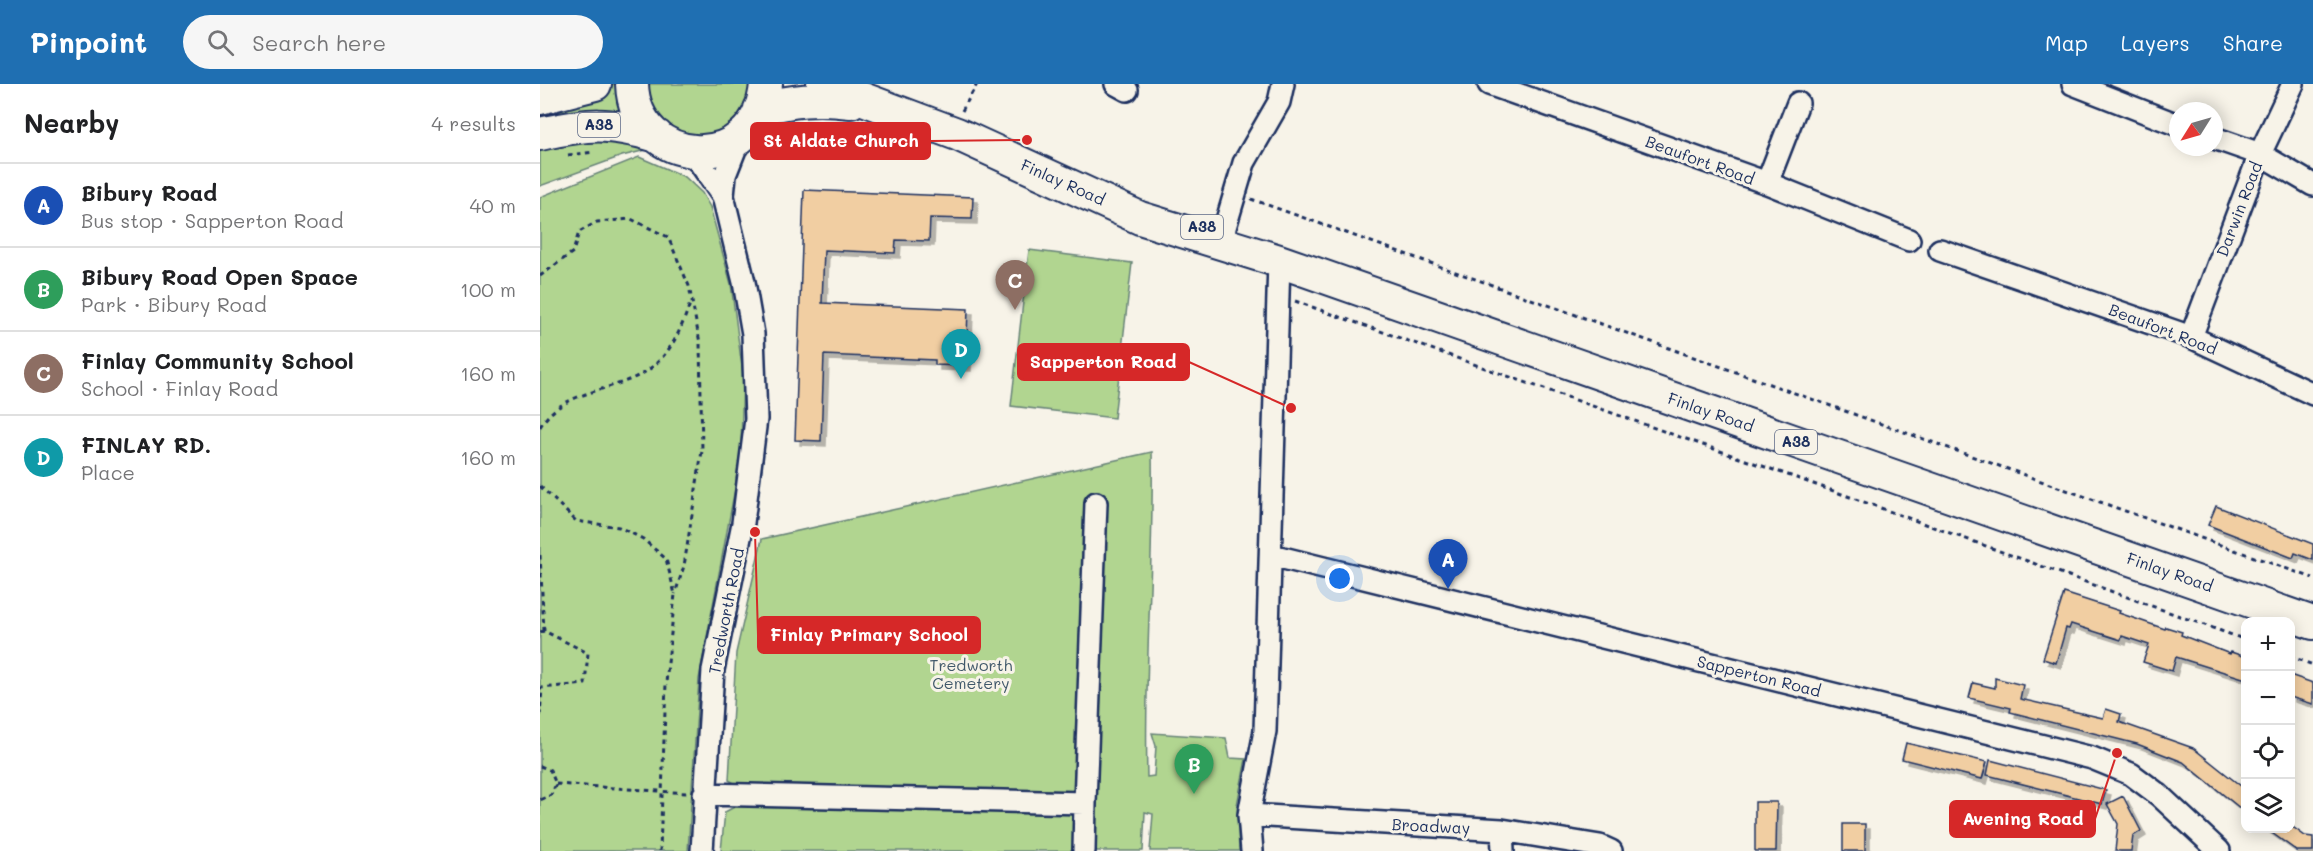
<!DOCTYPE html>
<html lang="en">
<head>
<meta charset="utf-8">
<style>
	:root { --surface:#fff; --page:#f6f6f6; --text:#202124; --muted:#757577; --line:#e0e0e0; --accent:#1f6fb2 }
	body { margin:0; font-family:Mali,sans-serif; background:var(--page); color:var(--text) }
	.controls { position:absolute; right:18px; bottom:18px; display:grid; overflow:hidden; border-radius:12px; box-shadow:0 3px 15px #0003 }
	.controls button { width:54px; height:54px; display:grid; place-items:center; padding:0; border:0; border-bottom:2px solid var(--line); background:var(--surface); color:var(--text); font:30px sans-serif }
	.compass { position:absolute; left:1629px; top:18px; width:54px; height:54px; border-radius:50%; background:var(--surface); box-shadow:0 3px 15px #0003; rotate:233deg }
	.you { position:absolute; left:800px; top:495px; width:21px; height:21px; margin:-15px; border:4px solid #fff; border-radius:50%; background:#1a73e8; box-shadow:0 0 0 9px #1a73e833 }
	.badge { display:grid; place-items:center; width:39px; height:39px; border-radius:50%; background:var(--accent); color:#fff; font-size:20px; font-weight:700 }
	.pin { position:absolute; translate:-50% -50px; filter:drop-shadow(0 2px 3px #0008) }
	.pin::after { content:''; position:absolute; top:32px; width:21px; height:18px; background:inherit; clip-path:polygon(0 0,100% 0,50% 100%) }
	.list { margin:0; padding:0; list-style:none }
	h2 { display:flex; justify-content:space-between; align-items:center; height:78px; margin:0; padding:0 24px; font-size:26px }
	h2 small { font-size:20px; font-weight:400; color:var(--muted) }
	.list li { display:grid; grid-template-columns:39px 1fr auto; gap:18px; align-items:center; box-sizing:border-box; height:84px; padding:0 24px; border-top:2px solid var(--line) }
	.list b { display:block; font-size:22px; white-space:nowrap }
	.list p { margin:0; font-size:20px; white-space:nowrap; color:var(--muted) }
	.list em { font-size:20px; font-style:normal; color:var(--muted) }
	.icon { flex:none; width:33px; height:33px; fill:none; stroke:currentColor; stroke-width:2; stroke-linecap:round; stroke-linejoin:round }
	.map { position:relative; flex:none; width:1773px; height:767px; overflow:hidden }
	header { display:flex; align-items:center; gap:36px; box-sizing:border-box; height:84px; padding:0 30px; background:var(--accent); color:#fff }
	header strong { font-size:28px }
	nav { display:flex; gap:33px; margin-inline-start:auto; font-size:21px }
	.search { width:420px; height:54px; background:var(--page); display:flex; align-items:center; gap:15px; box-sizing:border-box; padding:0 21px; border-radius:33px; color:var(--muted); font-size:22px }
	main { display:flex }
	aside { flex:1; background:var(--surface) }
	.map>svg:first-child { display:block }
	.green { fill:#b1d590; stroke:#668277; stroke-width:1.5 }
	.building { fill:#f1cea2; stroke:#1b2f5e; stroke-width:1.5; filter:url(#shadow) }
	.lines { fill:none; stroke-linecap:round; stroke-linejoin:round }
	.minor-casing { stroke:#1b2f5e; stroke-width:26 }
	.highway-casing { stroke:#1b2f5e; stroke-width:36 }
	.path { stroke:#1b2f5e; stroke-width:3; stroke-dasharray:4.5 4.5; stroke-linecap:butt }
	.minor { stroke:#f7f3e8; stroke-width:21 }
	.highway { stroke:#f7f3e8; stroke-width:32 }
	.labels { text-anchor:middle; stroke-width:6; stroke-linejoin:round; paint-order:stroke }
	.shield { fill:#f7f3e8; stroke:#5d6a87; stroke-width:1.5 }
	.shield-label { font-size:15px; font-weight:bold; fill:#1b2f5e }
	.street-label { font-size:16px; fill:#1b2f5e; stroke:#f7f3e8 }
	.park-label { font-size:16px; fill:#40586a; stroke:#f7f3e8 }
	.leader { fill:none; stroke:#d62828; stroke-width:2 }
	.callout-dot { fill:#d62828; stroke:#f7f3e8; stroke-width:2 }
	.callout { fill:#d62828; stroke:#d62828; stroke-width:2 }
	.callout-label { font-size:18px; text-anchor:middle; font-weight:bold; fill:#fff }
</style>
</head>
<body>
<header>
<strong>Pinpoint</strong>
<div class="search"><svg class="icon" aria-label="search" viewBox="0 0 24 24"><circle cx="10" cy="10" r="6"/><path d="M15 15l6 6"/></svg>Search here</div>
<nav><a>Map</a><a>Layers</a><a>Share</a></nav>
</header>
<main>
<aside>
<h2>Nearby<small>4 results</small></h2>
<ul class="list">
<li><span class="badge" style="background:#1a4fb4">A</span><div><b>Bibury Road</b><p>Bus stop · Sapperton Road</p></div><em>40 m</em></li>
<li><span class="badge" style="background:#2e9e5b">B</span><div><b>Bibury Road Open Space</b><p>Park · Bibury Road</p></div><em>100 m</em></li>
<li><span class="badge" style="background:#8d6e63">C</span><div><b>Finlay Community School</b><p>School · Finlay Road</p></div><em>160 m</em></li>
<li><span class="badge" style="background:#0f9aa8">D</span><div><b>FINLAY RD.</b><p>Place</p></div><em>160 m</em></li>
</ul>
</aside>
<div class="map">
<svg width="1773" height="767" viewBox="0 0 1773 767">
	<defs>
		<filter id="shadow"><feDropShadow dx="5" dy="5" stdDeviation="0" flood-color="#0004"/></filter>
	</defs>
	<rect width="100%" height="100%" fill="#f7f3e8"/>
	<filter id="ink" filterUnits="userSpaceOnUse"><feTurbulence type="fractalNoise" baseFrequency=".0167" numOctaves="2"/><feDisplacementMap in="SourceGraphic" scale="12" xChannelSelector="R" yChannelSelector="G"/><feConvolveMatrix kernelMatrix="1 2 1 2 8 2 1 2 1" color-interpolation-filters="sRGB"/></filter>
	<g filter="url(#ink)">
		<!-- green -->
		<path class="green" d="M 55,0 L 217,0 L 202,42 L 82,72 L 0,102 L 0,14 Z
			M 99,73 L 145,93 L 162,109 L 170,123 L 191,200 L 203,291 L 201,363 L 194,410 L 159,595 L 148,767 L 0,767 L 0,113 Z
			M 489,166 L 592,179 L 574,334 L 471,322 Z
			M 612,368 C 614,476 604,584 607,693 L 614,692 L 616,662 L 612,649 L 686,654 L 690,674 L 706,675 L 697,721 L 699,767 L 610,767 L 613,730 L 605,728 L 603,767 L 181,767 L 185,728 L 198,721 L 198,701 L 189,696 L 196,569 L 222,455 Z"/>
		<!-- building -->
		<path class="building" d="M 264,106 L 433,113 L 432,135 L 390,134 L 389,157 L 356,156 L 355,169 L 284,166 L 282,219 L 428,225 L 426,282 L 395,281 L 395,276 L 284,271 L 281,357 L 255,356 Z
			M 1676,422 L 1773,460 L 1773,476 L 1755,469 L 1753,474 L 1668,441 Z
			M 1524,509 L 1580,527 L 1579,529 L 1625,545 L 1626,543 L 1642,548 L 1641,551 L 1690,570 L 1691,568 L 1706,573 L 1706,595 L 1636,573 L 1632,587 L 1603,578 L 1609,561 L 1582,552 L 1581,556 L 1531,540 L 1529,545 L 1526,544 L 1516,579 L 1503,575 Z
			M 1750,591 L 1773,599 L 1773,620 L 1750,613 Z
			M 1455,594 L 1483,601 L 1480,615 L 1563,634 L 1566,625 L 1581,630 L 1579,638 L 1653,664 L 1706,706 L 1706,729 L 1643,678 L 1597,660 L 1470,628 L 1471,624 L 1429,614 L 1433,599 L 1455,604 Z
			M 1366,659 L 1447,678 L 1442,695 L 1362,675 Z
			M 1450,676 L 1566,706 L 1562,720 L 1447,691 Z
			M 1583,712 L 1601,747 L 1593,752 L 1591,767 L 1575,767 L 1578,740 L 1567,720 Z
			M 1215,718 L 1237,718 L 1236,767 L 1215,767 Z
			M 1303,740 L 1325,740 L 1325,767 L 1303,767 Z
			M 1725,744 L 1754,744 L 1765,752 L 1773,753 L 1773,767 L 1757,767 Z"/>
		<g class="lines">
			<defs>
				<path id="minor" d="M 576,0 L 587,6
					M 949,0 L 1227,99 L 1369,156
					M 1533,0 L 1638,41
					M 1674,54 L 1720,70 L 1773,101
					M 147,67 L 160,79 L 183,112
					M 1227,99 L 1258,19
					M 683,150 L 704,79 L 739,18 L 743,0
					M 1400,166 L 1651,253 L 1773,310
					M 1651,253 L 1720,70 L 1753,0
					M 731,471 L 1552,674 L 1591,690 L 1619,711 L 1679,767
					M 164,710 L 545,719 L 556,419
					M 709,731 L 962,746 L 1060,762 L 1071,767
					M 962,746 L 963,767
					M 162,767 L 173,586 L 203,439 L 216,335 L 213,250 L 204,198 L 183,112 L 185,91 L 198,58
					M 544,767 L 545,719
					M 712,767 L 709,731 L 725,647 L 739,177"/>
				<path id="highway" d="M 92,0 C 95,85 218,94 226,0
					M 283,0 L 417,50 L 600,134 L 739,177 L 1773,539
					M 0,14 L 55,0
					M 220,25 C 253,16 276,14 311,18
					M 0,50 C 51,39 67,38 117,52"/>
			</defs>
			<!-- minor casing -->
			<use href="#minor" class="minor-casing"/>
			<!-- highway casing -->
			<use href="#highway" class="highway-casing"/>
			<!-- path -->
			<path class="path" d="M 422,27 L 437,0
				M 28,71 L 54,68
				M 711,115 L 1773,494
				M 0,192 L 33,168 L 39,148 L 57,138 L 91,135 L 128,153 L 149,202 L 160,259 L 162,367 L 144,482 L 135,510
				M 755,217 L 1299,409 L 1706,556
				M 0,343 C 23,303 80,309 112,283 C 134,265 142,242 151,217
				M 0,402 L 36,437 L 79,443 L 103,455 L 126,475 L 135,510 L 126,599 L 120,767
				M 0,471 L 4,547
				M 0,548 L 4,547 L 48,569 L 45,600 L 0,604
				M 1750,572 L 1773,581
				M 0,632 L 2,604
				M 0,682 L 10,686 L 16,700 L 11,711 L 0,716
				M 16,700 L 147,709"/>
			<!-- minor -->
			<use href="#minor" class="minor"/>
			<!-- highway -->
			<use href="#highway" class="highway"/>
		</g>
	</g>
	<g class="labels">
		<!-- shield labels -->
		<g class="shield">
			<rect x="38" y="29" width="42" height="24" rx="4.5"/>
			<rect x="641" y="131" width="42" height="24" rx="4.5"/>
			<rect x="1235" y="346" width="42" height="24" rx="4.5"/>
		</g>
		<g class="shield-label">
			<text x="59" y="46">A38</text>
			<text x="662" y="148">A38</text>
			<text x="1256" y="363">A38</text>
		</g>
		<!-- street labels -->
		<g class="street-label">
			<text transform="translate(1160 76) rotate(20)" y="6">Beaufort Road</text>
			<text transform="translate(523 98) rotate(24)" y="6">Finlay Road</text>
			<text transform="translate(1699 125) rotate(-69)" y="6">Darwin Road</text>
			<text transform="translate(1623 245) rotate(21)" y="6">Beaufort Road</text>
			<text transform="translate(1171 328) rotate(19)" y="6">Finlay Road</text>
			<text transform="translate(1630 488) rotate(19)" y="6">Finlay Road</text>
			<text transform="translate(186 527) rotate(-79)" y="6">Tredworth Road</text>
			<text transform="translate(1219 592) rotate(14)" y="6">Sapperton Road</text>
			<text transform="translate(891 742) rotate(3)" y="6">Broadway</text>
		</g>
		<!-- park labels -->
		<g class="park-label">
			<text x="431" y="587">Tredworth<tspan x="431" dy="18">Cemetery</tspan></text>
		</g>
	</g>
	<!-- callouts -->
	<path class="leader" d="M487 56L390 57M751 324L649 278M215 448L218 551M1577 669L1555 735"/>
	<g class="callout-dot">
		<circle cx="487" cy="56" r="6"/>
		<circle cx="751" cy="324" r="6"/>
		<circle cx="215" cy="448" r="6"/>
		<circle cx="1577" cy="669" r="6"/>
	</g>
	<g class="callout">
		<rect x="211" y="39" width="179" height="36" rx="6"/>
		<rect x="478" y="260" width="171" height="36" rx="6"/>
		<rect x="218" y="533" width="222" height="36" rx="6"/>
		<rect x="1410" y="717" width="145" height="36" rx="6"/>
	</g>
	<g class="callout-label">
		<text x="301" y="63">St Aldate Church</text>
		<text x="563" y="284">Sapperton Road</text>
		<text x="329" y="557">Finlay Primary School</text>
		<text x="1483" y="741">Avening Road</text>
	</g>
</svg>
<div class="controls">
<button>+</button>
<button>−</button>
<button><svg class="icon" aria-label="locate" viewBox="0 0 24 24"><circle cx="12" cy="12" r="6"/><path d="M12 2v4M12 18v4M2 12h4M18 12h4"/></svg></button>
<button><svg class="icon" aria-label="layers" viewBox="0 0 24 24"><path d="M12 4l9 5-9 5-9-5zM3 14l9 5 9-5"/></svg></button>
</div>
<svg class="compass" viewBox="-18 -18 36 36"><path d="M0-13l5 13h-10z" fill="#e53935"/><path d="M0 13l5-13h-10z" fill="#757577"/></svg>
<div class="you"></div>
<div class="pin badge" style="left:908px;top:505px;background:#1a4fb4">A</div>
<div class="pin badge" style="left:654px;top:710px;background:#2e9e5b">B</div>
<div class="pin badge" style="left:475px;top:226px;background:#8d6e63">C</div>
<div class="pin badge" style="left:421px;top:295px;background:#0f9aa8">D</div>
</div>
</main>
</body>
</html>
